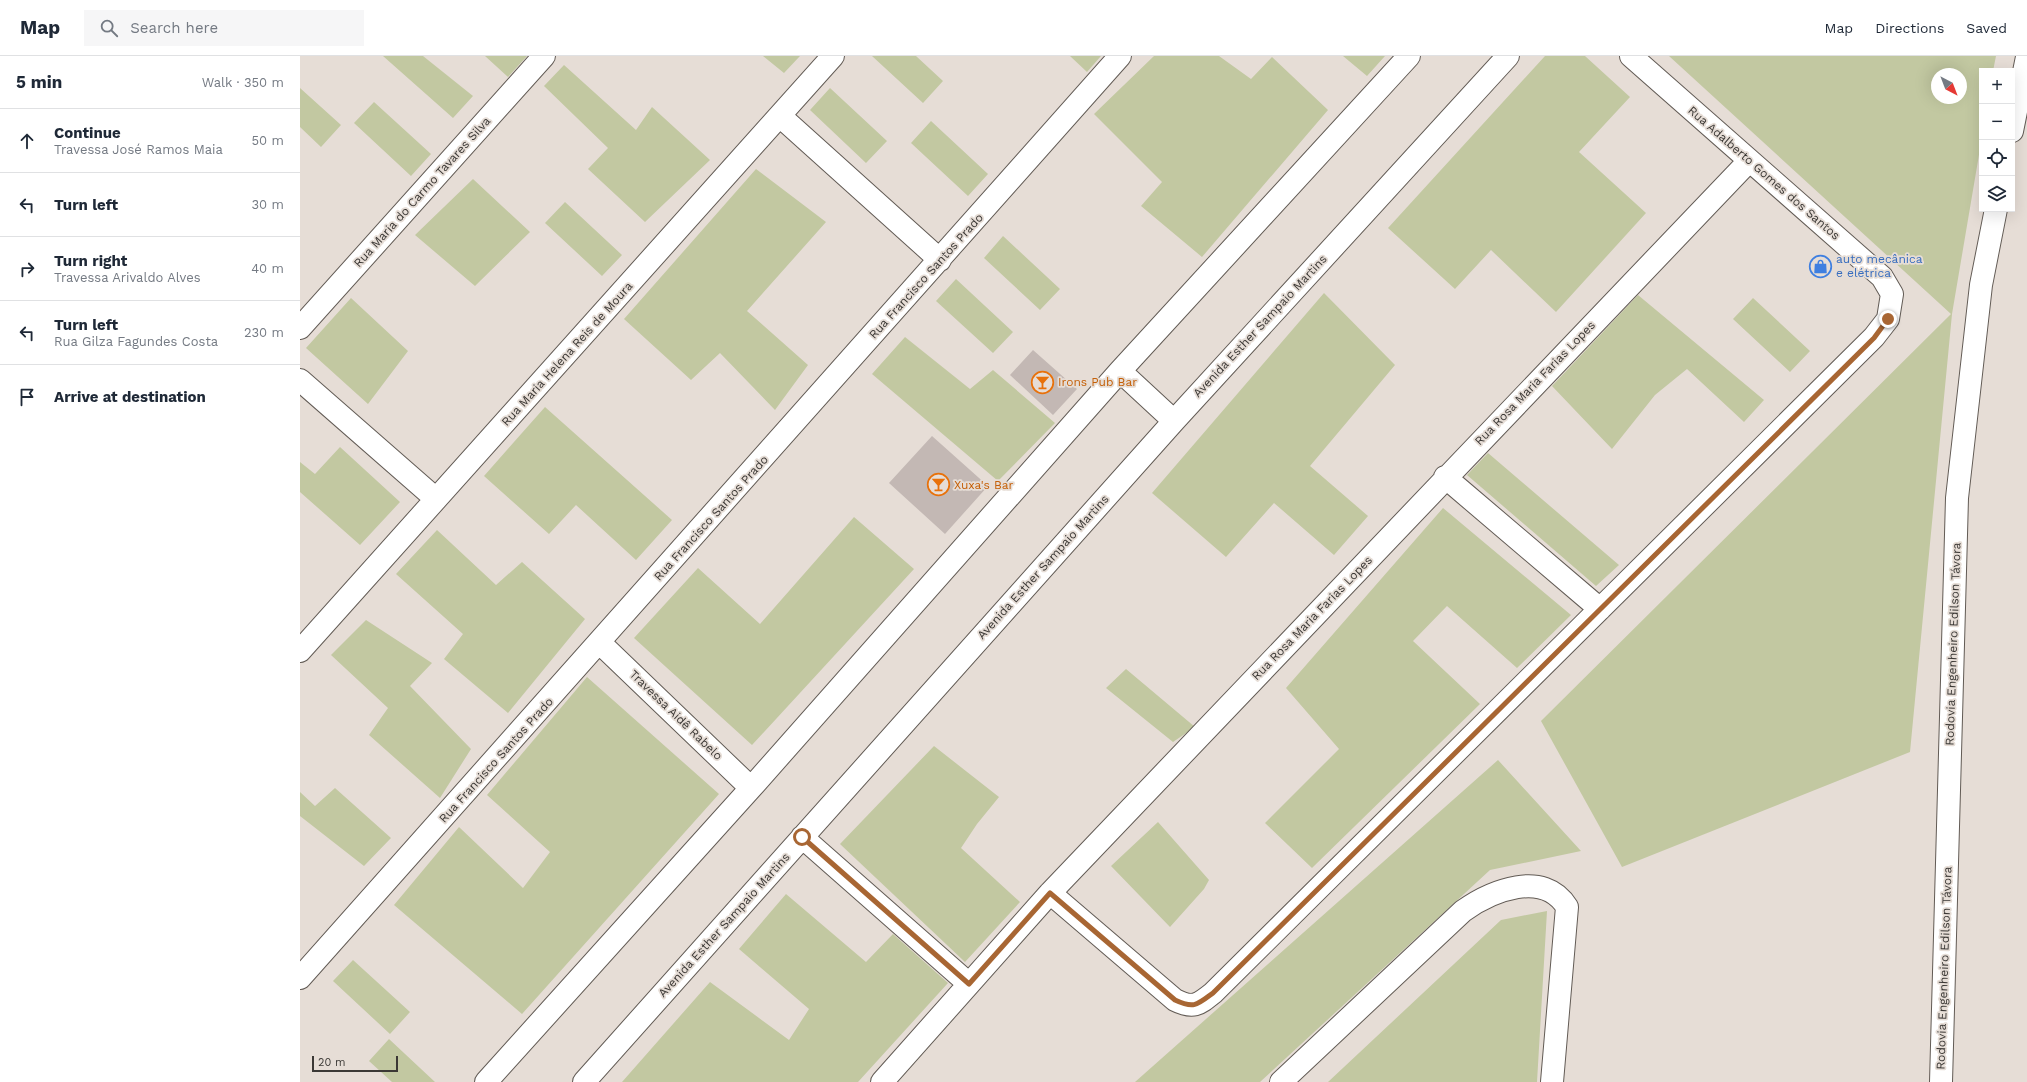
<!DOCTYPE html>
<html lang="en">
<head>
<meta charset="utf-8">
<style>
	:root { --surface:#fff; --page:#f6f6f7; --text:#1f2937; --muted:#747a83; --line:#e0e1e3 }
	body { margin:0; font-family:"Work Sans",sans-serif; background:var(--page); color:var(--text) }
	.controls { position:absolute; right:12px; top:12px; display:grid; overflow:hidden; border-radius:0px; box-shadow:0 4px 16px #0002 }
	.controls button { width:36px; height:36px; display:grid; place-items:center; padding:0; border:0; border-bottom:1px solid var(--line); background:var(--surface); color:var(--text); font:20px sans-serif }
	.compass { position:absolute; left:1631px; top:12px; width:36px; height:36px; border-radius:50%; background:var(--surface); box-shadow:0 4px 16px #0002; rotate:138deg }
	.scale { position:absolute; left:12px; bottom:10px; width:86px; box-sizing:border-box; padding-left:4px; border:2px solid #3b3835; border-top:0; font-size:11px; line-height:14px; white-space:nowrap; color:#3b3835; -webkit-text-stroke:3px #e6ddd6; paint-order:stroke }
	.stop { position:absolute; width:12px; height:12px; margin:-9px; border:3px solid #a86633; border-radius:50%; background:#fff }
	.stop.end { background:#a86633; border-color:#fff; box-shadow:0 1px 4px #0008 }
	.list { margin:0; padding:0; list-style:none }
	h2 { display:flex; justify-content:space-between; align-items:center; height:52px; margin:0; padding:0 16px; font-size:17px }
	h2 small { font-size:13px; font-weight:400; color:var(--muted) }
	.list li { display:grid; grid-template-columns:26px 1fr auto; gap:12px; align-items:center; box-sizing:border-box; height:64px; padding:0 16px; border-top:1px solid var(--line) }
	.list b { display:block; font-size:15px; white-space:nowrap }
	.list p { margin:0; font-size:13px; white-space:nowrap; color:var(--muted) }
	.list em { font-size:13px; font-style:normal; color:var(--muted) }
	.icon { flex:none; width:22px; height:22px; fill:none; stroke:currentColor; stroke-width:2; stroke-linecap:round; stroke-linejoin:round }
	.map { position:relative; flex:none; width:1727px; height:1026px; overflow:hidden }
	header { display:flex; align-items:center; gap:24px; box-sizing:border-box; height:56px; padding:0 20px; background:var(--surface); border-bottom:1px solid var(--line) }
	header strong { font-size:19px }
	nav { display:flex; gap:22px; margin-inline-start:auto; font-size:14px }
	.search { width:280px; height:36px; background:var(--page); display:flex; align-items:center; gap:10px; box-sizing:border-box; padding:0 14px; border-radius:0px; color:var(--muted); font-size:15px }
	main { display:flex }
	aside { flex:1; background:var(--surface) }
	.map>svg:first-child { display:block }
	.green { fill:#c2c8a1; fill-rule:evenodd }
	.building { fill:#c3b8b4 }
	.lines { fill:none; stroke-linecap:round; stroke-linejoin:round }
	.minor-casing { stroke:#625b55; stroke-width:24 }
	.major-casing { stroke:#625b55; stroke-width:24 }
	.minor { stroke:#fff; stroke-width:22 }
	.major { stroke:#fff; stroke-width:22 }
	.route { stroke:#a86633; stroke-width:5 }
	.labels { text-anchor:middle; stroke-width:3.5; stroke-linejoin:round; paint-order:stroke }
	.street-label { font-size:12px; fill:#3b3835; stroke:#e6ddd6 }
	.shop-label { font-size:12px; fill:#366cbe; stroke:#e6ddd6; text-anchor:start }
	.food-label { font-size:12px; fill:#c56008; stroke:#e6ddd6; text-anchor:start }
</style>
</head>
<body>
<header>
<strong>Map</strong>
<div class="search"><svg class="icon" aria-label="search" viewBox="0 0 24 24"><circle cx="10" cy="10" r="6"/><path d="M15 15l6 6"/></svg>Search here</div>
<nav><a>Map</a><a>Directions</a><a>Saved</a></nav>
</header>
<main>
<aside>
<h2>5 min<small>Walk · 350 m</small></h2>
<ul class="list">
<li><svg class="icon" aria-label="ahead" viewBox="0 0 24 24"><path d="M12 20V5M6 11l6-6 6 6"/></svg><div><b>Continue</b><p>Travessa José Ramos Maia</p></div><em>50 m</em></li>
<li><svg class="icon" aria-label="left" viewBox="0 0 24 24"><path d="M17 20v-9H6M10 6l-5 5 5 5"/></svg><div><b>Turn left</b></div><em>30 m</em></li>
<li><svg class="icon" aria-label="right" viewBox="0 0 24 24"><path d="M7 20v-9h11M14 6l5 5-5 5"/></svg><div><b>Turn right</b><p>Travessa Arivaldo Alves</p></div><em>40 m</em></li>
<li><svg class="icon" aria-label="left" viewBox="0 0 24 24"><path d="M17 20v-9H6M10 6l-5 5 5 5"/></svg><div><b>Turn left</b><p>Rua Gilza Fagundes Costa</p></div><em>230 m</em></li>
<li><svg class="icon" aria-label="arrive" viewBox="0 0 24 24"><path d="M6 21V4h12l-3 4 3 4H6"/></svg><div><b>Arrive at destination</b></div></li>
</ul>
</aside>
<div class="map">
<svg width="1727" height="1026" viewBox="0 0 1727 1026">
	<rect width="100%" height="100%" fill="#e6ddd6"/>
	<!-- green -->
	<path class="green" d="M 83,0 L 123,0 L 173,40 L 153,62 Z
		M 185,0 L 227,0 L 208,21 Z
		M 463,0 L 500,0 L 484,17 Z
		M 572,0 L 616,0 L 643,25 L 623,47 Z
		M 770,0 L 801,0 L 787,16 Z
		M 854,0 L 919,0 L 951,23 L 972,1 L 1028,54 L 902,201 L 841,150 L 862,126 L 794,58 Z
		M 1043,0 L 1085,0 L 1067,20 Z
		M 1245,0 L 1285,0 L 1330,41 L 1279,96 L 1346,157 L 1256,256 L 1191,194 L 1155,233 L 1088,172 Z
		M 1369,0 L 1696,0 L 1693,15 L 1682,15 L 1682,81 L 1652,258 L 1610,696 L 1322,811 L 1241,665 L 1651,258 ZM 1637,18 L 1661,18 L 1661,42 L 1637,42 Z
		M 264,9 L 336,74 L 352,51 L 410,104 L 345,166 L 288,113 L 308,92 L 244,30 Z
		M 0,32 L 41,69 L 21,91 L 0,71 Z
		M 530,32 L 587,85 L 566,107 L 510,54 Z
		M 74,46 L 131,98 L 111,120 L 54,67 Z
		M 631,65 L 688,118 L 668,140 L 611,87 Z
		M 456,113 L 526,166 L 447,255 L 508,309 L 475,354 L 420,297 L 391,324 L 324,263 Z
		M 173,123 L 230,176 L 175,230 L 115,179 Z
		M 265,146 L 322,199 L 302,220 L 245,167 Z
		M 703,180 L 760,233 L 740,254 L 684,202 Z
		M 656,223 L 713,276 L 693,297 L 636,245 Z
		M 1024,237 L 1095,309 L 1010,410 L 1068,460 L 1034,499 L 974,447 L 926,501 L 852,437 Z
		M 1338,239 L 1464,344 L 1444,366 L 1387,313 L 1355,339 L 1312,393 L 1252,330 Z
		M 51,242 L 108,295 L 68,348 L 6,292 Z
		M 1453,242 L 1510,295 L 1490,316 L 1433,263 Z
		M 605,281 L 670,333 L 693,314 L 755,367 L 698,425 L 572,318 Z
		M 245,351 L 372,464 L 336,504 L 276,449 L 249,478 L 184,420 Z
		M 40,391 L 100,446 L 60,489 L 0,436 L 0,406 L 15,418 Z
		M 1188,397 L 1319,509 L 1296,530 L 1167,419 Z
		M 1143,452 L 1271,559 L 1217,612 L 1147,550 L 1113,585 L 1180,648 L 1012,812 L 965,767 L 1039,693 L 986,632 Z
		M 554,461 L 614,513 L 452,689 L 334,582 L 398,512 L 460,568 Z
		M 137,474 L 196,529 L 222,506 L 285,563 L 208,657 L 144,603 L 163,578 L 96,518 Z
		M 66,564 L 132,607 L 110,630 L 171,693 L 140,742 L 69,679 L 88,652 L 31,599 Z
		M 826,613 L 895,671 L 873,686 L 806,632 Z
		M 287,621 L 419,738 L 222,958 L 94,849 L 159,771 L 223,832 L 250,796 L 187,739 Z
		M 634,690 L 699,741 L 677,768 L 661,792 L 720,846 L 665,906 L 540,788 Z
		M 1198,704 L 1281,795 L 1190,814 L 960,1026 L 835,1026 Z
		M 35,732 L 91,782 L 64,810 L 0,760 L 0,736 L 15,750 Z
		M 858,766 L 909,824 L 904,833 L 870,871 L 811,810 Z
		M 486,838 L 566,906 L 593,878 L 648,927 L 558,1026 L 322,1026 L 410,926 L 489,984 L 509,953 L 439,893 Z
		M 1247,855 L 1237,1026 L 1028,1026 L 1201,864 Z
		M 53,904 L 110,956 L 90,978 L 33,925 Z
		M 89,983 L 135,1026 L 92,1026 L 69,1005 Z"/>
	<!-- building -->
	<path class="building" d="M 733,294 L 777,333 L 753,359 L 710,319 Z
		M 632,380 L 688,430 L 645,478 L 589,427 Z"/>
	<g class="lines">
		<defs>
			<path id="minor" d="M 480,60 L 640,204
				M 0,272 L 244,0
				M 820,315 L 874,365
				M 0,324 L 136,443
				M 1145,421 L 1300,553
				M 300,587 L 451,732
				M 0,595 L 533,0
				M 502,781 L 669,928
				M 750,837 L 875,944 C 893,953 898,949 913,937 L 1574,281 L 1588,263 L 1592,238 L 1582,221 L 1331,0
				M 0,922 L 820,0
				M 186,1026 L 451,732 L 820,315 L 1109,0
				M 284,1026 L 874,365 L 1208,0
				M 582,1026 L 750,837 L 1449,105
				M 981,1026 L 1163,855 C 1191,835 1244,813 1267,851 L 1252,1026"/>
			<path id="major" d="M 1712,75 L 1727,1
				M 1641,1026 L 1657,442 L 1681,229 L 1696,153"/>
		</defs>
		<!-- minor casing -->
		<use href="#minor" class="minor-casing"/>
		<!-- major casing -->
		<use href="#major" class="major-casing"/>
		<!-- minor -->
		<use href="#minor" class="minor"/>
		<!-- major -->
		<use href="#major" class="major"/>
	</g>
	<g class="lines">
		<!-- route -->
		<path class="route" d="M 502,781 L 669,928 L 750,837 L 875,944 C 894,953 897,949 913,937 L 1574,282 L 1588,263"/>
	</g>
	<!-- icons -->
	<defs>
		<symbol id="shop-ring" viewBox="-11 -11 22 22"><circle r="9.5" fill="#e6ddd6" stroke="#3f7fe0" stroke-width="1.5"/><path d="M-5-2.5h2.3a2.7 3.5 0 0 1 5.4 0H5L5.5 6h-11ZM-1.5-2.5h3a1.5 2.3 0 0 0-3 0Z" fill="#3f7fe0"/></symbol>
		<symbol id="bar-ring" viewBox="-11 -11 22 22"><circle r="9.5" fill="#e6ddd6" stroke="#e8710a" stroke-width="1.5"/><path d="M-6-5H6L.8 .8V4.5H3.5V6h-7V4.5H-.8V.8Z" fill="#e8710a"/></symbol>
	</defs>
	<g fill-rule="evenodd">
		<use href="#shop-ring" x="1508" y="198" width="25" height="25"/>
		<use href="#bar-ring" x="730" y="314" width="25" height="25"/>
		<use href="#bar-ring" x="626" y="416" width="25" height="25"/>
	</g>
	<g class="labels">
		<!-- street labels -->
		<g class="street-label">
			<text transform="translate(1464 117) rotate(41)" y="4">Rua Adalberto Gomes dos Santos</text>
			<text transform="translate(122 136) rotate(-48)" y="4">Rua Maria do Carmo Tavares Silva</text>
			<text transform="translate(626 220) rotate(-48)" y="4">Rua Francisco Santos Prado</text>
			<text transform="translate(960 270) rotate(-47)" y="4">Avenida Esther Sampaio Martins</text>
			<text transform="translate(267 298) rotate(-48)" y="4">Rua Maria Helena Reis de Moura</text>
			<text transform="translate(1235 327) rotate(-46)" y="4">Rua Rosa Maria Farias Lopes</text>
			<text transform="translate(411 462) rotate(-48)" y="4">Rua Francisco Santos Prado</text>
			<text transform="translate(743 511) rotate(-48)" y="4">Avenida Esther Sampaio Martins</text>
			<text transform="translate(1012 562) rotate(-46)" y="4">Rua Rosa Maria Farias Lopes</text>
			<text transform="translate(1653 588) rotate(-88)" y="4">Rodovia Engenheiro Edilson Távora</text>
			<text transform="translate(376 659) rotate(44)" y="4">Travessa Aidê Rabelo</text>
			<text transform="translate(196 704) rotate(-48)" y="4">Rua Francisco Santos Prado</text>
			<text transform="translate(424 869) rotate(-48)" y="4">Avenida Esther Sampaio Martins</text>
			<text transform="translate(1644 912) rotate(-88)" y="4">Rodovia Engenheiro Edilson Távora</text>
		</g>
		<!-- shop labels -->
		<g class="shop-label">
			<text x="1536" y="207">auto mecânica<tspan x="1536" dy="14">e elétrica</tspan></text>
		</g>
		<!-- food labels -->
		<g class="food-label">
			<text x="758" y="330">Irons Pub Bar</text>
			<text x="654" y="433">Xuxa's Bar</text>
		</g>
	</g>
</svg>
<div class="controls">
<button>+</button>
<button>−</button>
<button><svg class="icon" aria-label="locate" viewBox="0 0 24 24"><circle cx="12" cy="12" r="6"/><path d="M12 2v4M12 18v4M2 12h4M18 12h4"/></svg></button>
<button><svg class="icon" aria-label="layers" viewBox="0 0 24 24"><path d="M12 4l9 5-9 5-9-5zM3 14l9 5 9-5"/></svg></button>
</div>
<svg class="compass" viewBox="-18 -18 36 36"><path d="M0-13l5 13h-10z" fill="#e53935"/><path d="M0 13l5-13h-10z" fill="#747a83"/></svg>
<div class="scale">20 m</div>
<div class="stop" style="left:502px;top:781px"></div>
<div class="stop end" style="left:1588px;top:263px"></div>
</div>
</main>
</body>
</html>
